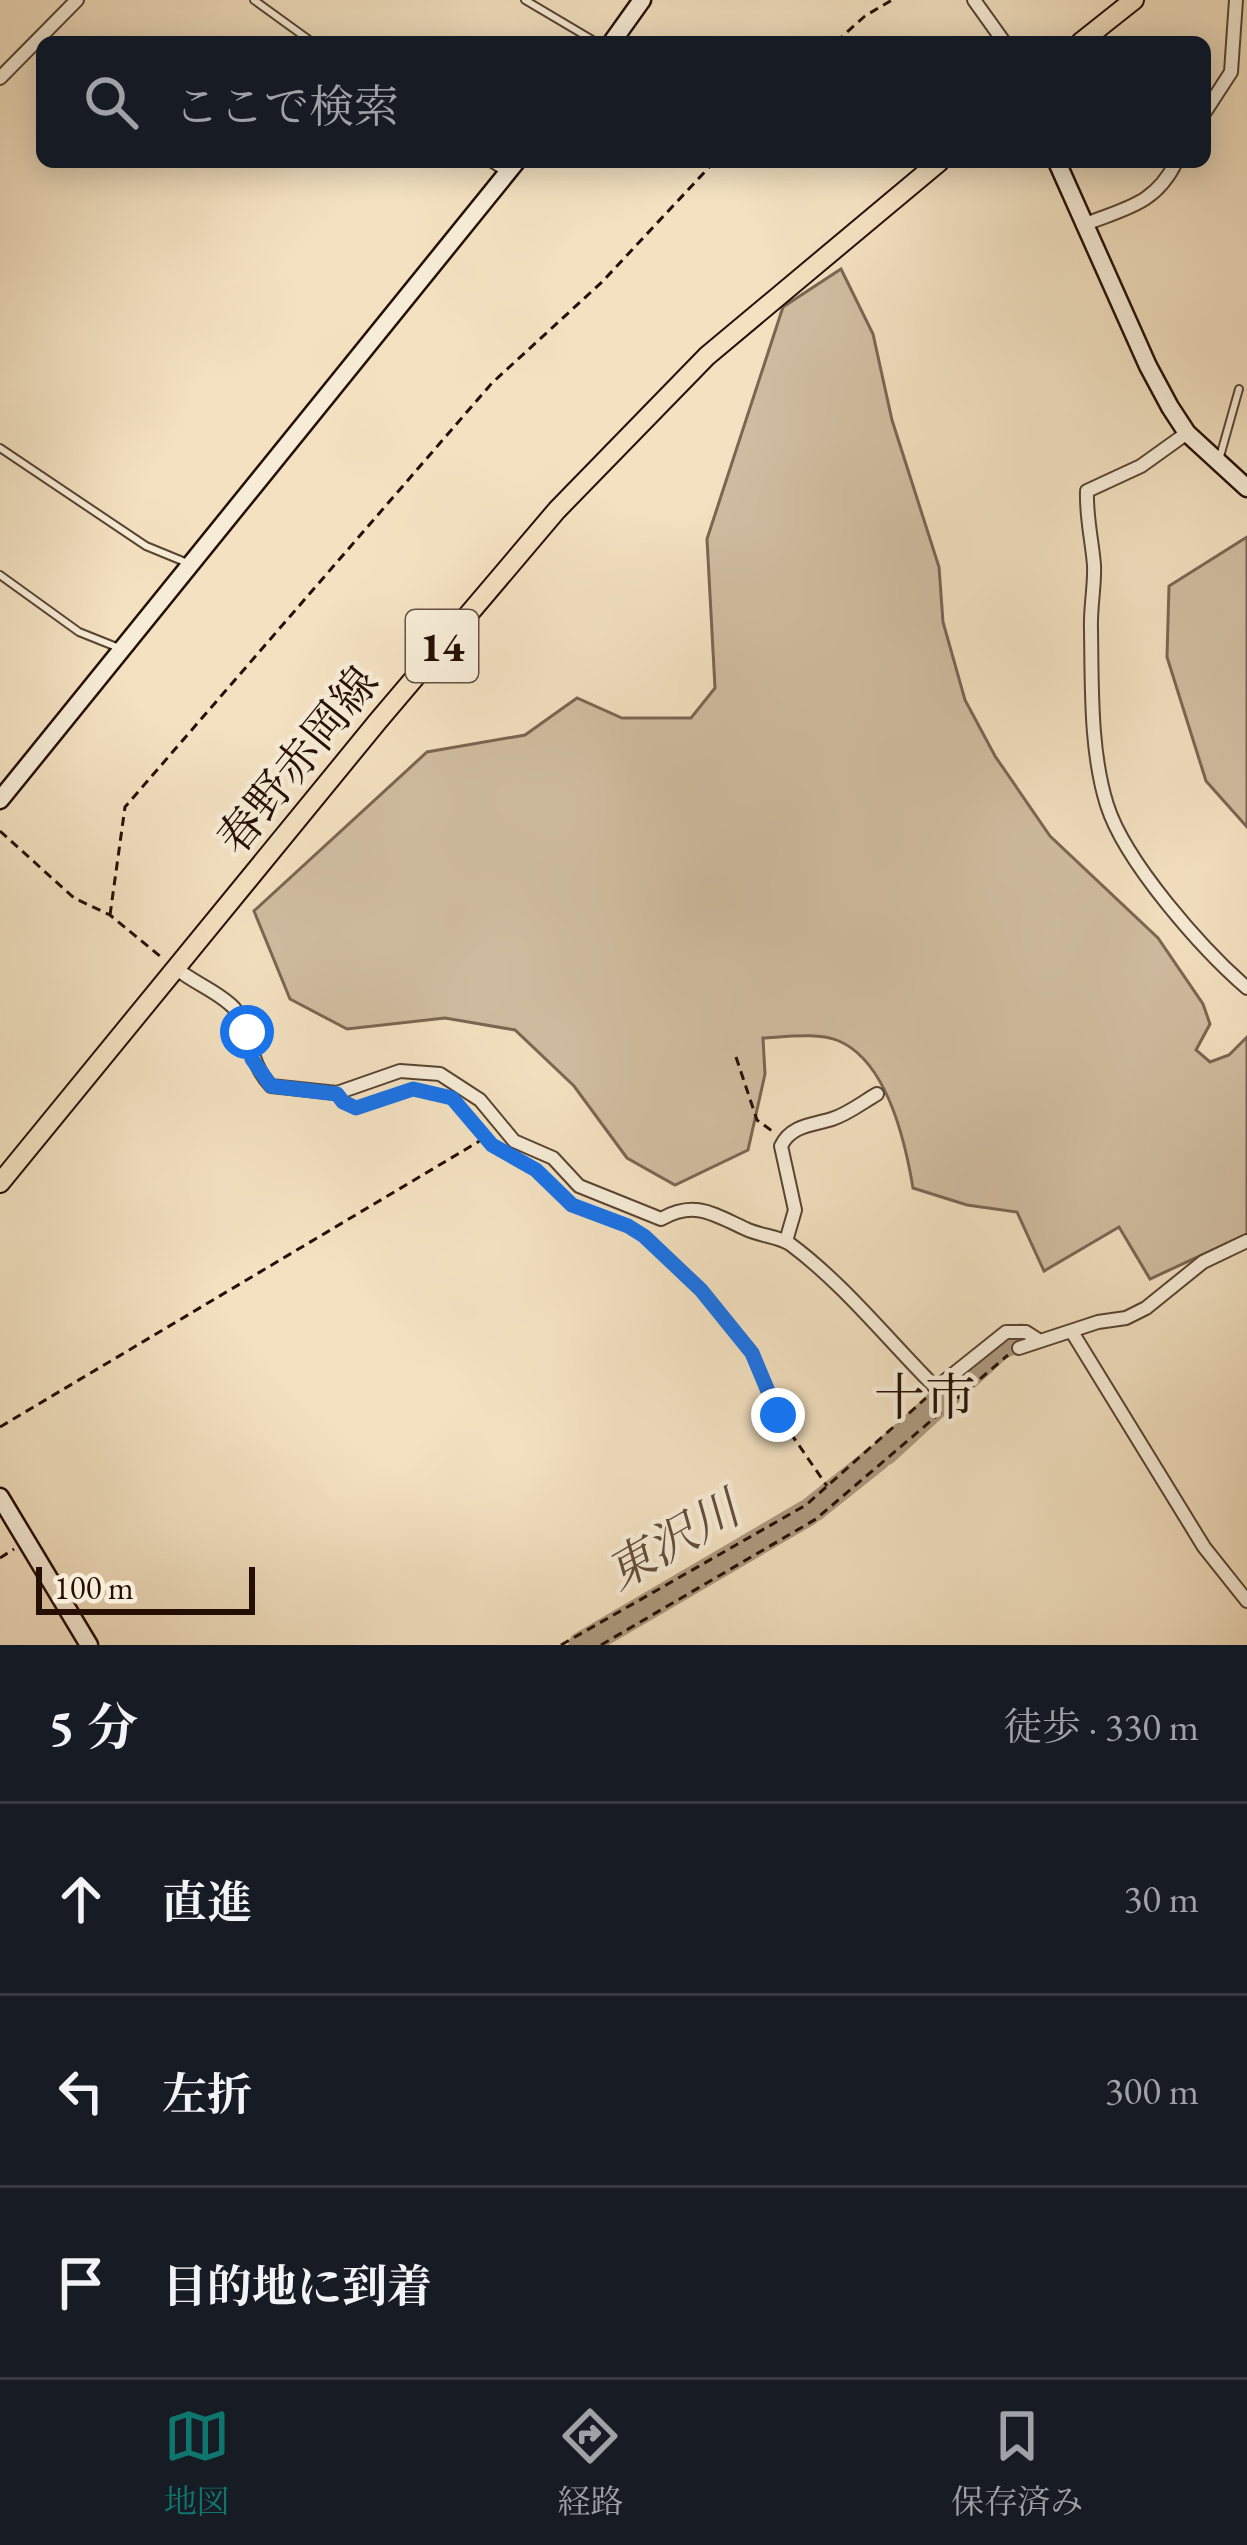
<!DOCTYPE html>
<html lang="ja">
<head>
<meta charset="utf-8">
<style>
	:root { --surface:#171b24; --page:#242831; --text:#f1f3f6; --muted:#9ea1a6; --line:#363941; --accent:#0f766e }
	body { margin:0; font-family:"EB Garamond","Noto Serif JP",serif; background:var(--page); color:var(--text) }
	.scale { position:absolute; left:36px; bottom:30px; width:219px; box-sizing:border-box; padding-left:12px; border:6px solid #250f03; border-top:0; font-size:33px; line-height:42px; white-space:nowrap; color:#250f03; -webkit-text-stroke:9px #f7ecd7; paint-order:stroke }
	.stop { position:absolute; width:36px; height:36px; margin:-27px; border:9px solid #1a73e8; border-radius:50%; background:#fff }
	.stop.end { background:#1a73e8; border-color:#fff; box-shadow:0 3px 12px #0008 }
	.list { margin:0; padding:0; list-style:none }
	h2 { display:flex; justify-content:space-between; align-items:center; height:156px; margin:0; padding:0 48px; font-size:51px }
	h2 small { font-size:39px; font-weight:400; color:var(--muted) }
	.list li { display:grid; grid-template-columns:78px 1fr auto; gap:36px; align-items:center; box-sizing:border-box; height:192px; padding:0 48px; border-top:3px solid var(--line) }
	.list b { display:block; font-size:45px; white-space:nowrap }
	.list em { font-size:39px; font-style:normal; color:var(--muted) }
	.icon { flex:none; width:66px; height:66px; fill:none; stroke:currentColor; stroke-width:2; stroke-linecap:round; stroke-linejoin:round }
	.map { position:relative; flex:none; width:1247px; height:1645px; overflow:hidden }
	.search { position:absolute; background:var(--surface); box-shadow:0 6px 30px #0003; left:36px; right:36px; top:36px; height:132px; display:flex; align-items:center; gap:30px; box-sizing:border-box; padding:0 42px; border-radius:18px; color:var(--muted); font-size:45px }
	.sheet { height:732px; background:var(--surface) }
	nav { display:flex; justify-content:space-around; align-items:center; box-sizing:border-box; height:168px; border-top:3px solid var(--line); background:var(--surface); font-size:33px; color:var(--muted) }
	nav a { display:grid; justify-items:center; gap:6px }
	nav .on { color:var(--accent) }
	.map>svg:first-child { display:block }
	.green { fill:#d0bda1; stroke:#7a6652; stroke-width:3 }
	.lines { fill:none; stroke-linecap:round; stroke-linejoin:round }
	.river { stroke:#ad9a80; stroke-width:27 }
	.lane-casing { stroke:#584432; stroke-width:10 }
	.street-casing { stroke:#584432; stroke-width:16 }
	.secondary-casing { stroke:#250f03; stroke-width:21 }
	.primary-casing { stroke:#250f03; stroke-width:22 }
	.path { stroke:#250f03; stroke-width:3; stroke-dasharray:9 6; stroke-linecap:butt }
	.lane { stroke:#f7ecd7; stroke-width:6 }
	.street { stroke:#f7ecd7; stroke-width:12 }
	.secondary { stroke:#f7ecd7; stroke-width:16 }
	.primary { stroke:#f3e1c1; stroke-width:18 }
	.route { stroke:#1a73e8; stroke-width:15 }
	.labels { text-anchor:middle; stroke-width:9; stroke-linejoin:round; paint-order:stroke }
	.shield { fill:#f7ecd7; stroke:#645143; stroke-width:3 }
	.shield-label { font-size:42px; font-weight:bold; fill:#250f03 }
	.street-label { font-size:45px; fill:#250f03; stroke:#f7ecd7 }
	.water-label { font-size:48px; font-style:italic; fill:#624e3b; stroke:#f7ecd7 }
	.quarter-label { font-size:51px; fill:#250f03; stroke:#f7ecd7 }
</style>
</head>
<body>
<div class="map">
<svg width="1247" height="1645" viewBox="0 0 1247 1645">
	<rect width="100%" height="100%" fill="#f3e1c1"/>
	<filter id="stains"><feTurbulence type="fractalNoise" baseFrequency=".00167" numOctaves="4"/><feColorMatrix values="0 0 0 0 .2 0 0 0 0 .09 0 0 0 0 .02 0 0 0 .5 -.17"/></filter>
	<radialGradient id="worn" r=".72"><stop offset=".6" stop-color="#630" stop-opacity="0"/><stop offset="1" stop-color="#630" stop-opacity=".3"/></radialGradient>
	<!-- green -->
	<path class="green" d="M 841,269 L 873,334 L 892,420 L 939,567 L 943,622 L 965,700 L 995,756 L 1050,836 L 1158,938 L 1203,1004 L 1210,1024 L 1196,1050 L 1210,1062 L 1229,1055 L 1247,1037 L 1247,1234 L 1150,1279 L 1119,1227 L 1044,1271 L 1017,1212 L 967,1205 L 913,1188 C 905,1140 887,1062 839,1041 C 819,1032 784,1037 763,1038 L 765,1074 L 748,1150 L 675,1185 L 627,1158 L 574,1086 L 515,1030 L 445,1018 L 347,1029 L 290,999 L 254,911 L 427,752 L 525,735 L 577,698 L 622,718 L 691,718 L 715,688 L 707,539 L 783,307 Z
		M 1247,537 L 1247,827 L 1206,781 L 1167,657 L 1169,586 Z"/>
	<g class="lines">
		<!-- river -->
		<path class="river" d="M 885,1452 L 999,1347 L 1021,1337
			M 813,1509 L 877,1458
			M 582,1645 L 807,1513"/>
		<defs>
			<path id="lane" d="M 254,0 L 312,42
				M 525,0 L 596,42
				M 489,162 L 506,173
				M 0,448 L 146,546 L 185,562
				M 1219,460 L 1239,389
				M 0,575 L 79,632 L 119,648"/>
			<path id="street" d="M 974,0 L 1004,42
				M 0,78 L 77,0
				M 1205,112 L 1231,72 L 1236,0
				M 1083,225 C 1125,208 1155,205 1176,162
				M 1187,433 L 1141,466 L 1087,491 C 1086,517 1092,540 1094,565 C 1095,586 1090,608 1091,630 C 1092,686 1090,751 1107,805 C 1125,862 1202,949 1247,988
				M 177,969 C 194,983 219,992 234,1008 C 253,1028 246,1060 271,1086 L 337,1093 L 400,1071 L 440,1074 L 480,1100 L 514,1141 L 553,1158 L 579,1186 L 661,1219 C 695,1200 713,1214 746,1229 C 760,1236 778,1236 790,1244 C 844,1284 888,1340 936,1388 L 1006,1332 L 1026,1332 L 1040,1341
				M 786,1241 L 795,1210 L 781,1146 C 791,1125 813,1125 832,1119 C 848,1114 863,1102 877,1094
				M 1072,1332 L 1204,1547 L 1247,1601
				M 1019,1348 L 1098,1322 L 1126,1318 L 1146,1308 L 1203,1262 L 1247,1241"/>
			<path id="secondary" d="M 612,42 L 642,0
				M 1057,162 L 1148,366 L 1170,407 L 1187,433 L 1247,488
				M 0,800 L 516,162
				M 0,1497 L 89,1645"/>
			<path id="primary" d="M 1081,42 L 1134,0
				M 0,1183 L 378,721 L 557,510 L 707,356 L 939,162"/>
		</defs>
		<!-- lane casing -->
		<use href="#lane" class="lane-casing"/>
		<!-- street casing -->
		<use href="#street" class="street-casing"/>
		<!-- secondary casing -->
		<use href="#secondary" class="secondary-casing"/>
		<!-- primary casing -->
		<use href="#primary" class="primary-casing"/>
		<!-- path -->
		<path class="path" d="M 836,42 L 865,16 L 892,0
			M 0,831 L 74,898 L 110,915 L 161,957
			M 110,915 L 125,807 L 492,383 L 602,282 L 714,162
			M 736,1057 L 757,1120 L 772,1131
			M 347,1104 L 356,1108 L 413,1089 L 452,1098 L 492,1145 L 536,1170 L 572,1205 L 628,1226 L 644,1236 L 701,1290 L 752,1353 L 778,1415 L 827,1486
			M 0,1427 L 483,1139
			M 0,1558 L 14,1549
			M 561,1645 L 806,1505 L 926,1398
			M 601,1645 L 816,1519 L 1008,1355"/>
		<!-- lane -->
		<use href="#lane" class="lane"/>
		<!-- street -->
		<use href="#street" class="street"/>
		<!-- secondary -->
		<use href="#secondary" class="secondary"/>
		<!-- primary -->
		<use href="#primary" class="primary"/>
	</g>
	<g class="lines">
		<!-- route -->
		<path class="route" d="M 247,1032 L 252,1059 L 271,1086 L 337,1094 L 343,1102 L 356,1108 L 413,1089 L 452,1098 L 492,1145 L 536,1170 L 572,1205 L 628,1226 L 644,1236 L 701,1290 L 752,1353 L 778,1415"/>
	</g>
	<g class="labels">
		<!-- shield labels -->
		<rect class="shield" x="406" y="610" width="72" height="72" rx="9"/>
		<g class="shield-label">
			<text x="442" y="661">14</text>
		</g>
		<!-- street labels -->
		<g class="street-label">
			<text transform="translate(297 760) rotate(-51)" y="16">春野赤岡線</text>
		</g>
		<!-- water labels -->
		<g class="water-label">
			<text transform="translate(672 1540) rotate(-30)" y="17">東沢川</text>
		</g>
		<!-- quarter labels -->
		<g class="quarter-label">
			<text x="925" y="1415">十市</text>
		</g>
	</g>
	<rect width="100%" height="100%" filter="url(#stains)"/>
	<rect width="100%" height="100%" fill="url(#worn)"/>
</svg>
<div class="scale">100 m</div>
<div class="stop" style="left:247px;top:1032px"></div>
<div class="stop end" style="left:778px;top:1415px"></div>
<div class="search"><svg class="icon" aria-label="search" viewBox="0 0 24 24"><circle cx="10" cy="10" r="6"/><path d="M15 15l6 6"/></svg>ここで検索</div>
</div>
<section class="sheet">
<h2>5 分<small>徒歩 · 330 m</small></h2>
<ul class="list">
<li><svg class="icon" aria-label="ahead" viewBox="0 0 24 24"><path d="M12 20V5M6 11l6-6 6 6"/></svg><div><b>直進</b></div><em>30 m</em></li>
<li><svg class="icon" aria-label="left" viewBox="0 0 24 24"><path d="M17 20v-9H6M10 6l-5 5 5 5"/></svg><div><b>左折</b></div><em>300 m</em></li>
<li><svg class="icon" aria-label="arrive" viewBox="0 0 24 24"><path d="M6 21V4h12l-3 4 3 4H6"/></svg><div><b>目的地に到着</b></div></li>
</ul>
</section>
<nav>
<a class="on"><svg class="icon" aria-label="map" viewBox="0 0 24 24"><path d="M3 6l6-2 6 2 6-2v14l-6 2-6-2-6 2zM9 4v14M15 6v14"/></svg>地図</a>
<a><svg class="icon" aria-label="directions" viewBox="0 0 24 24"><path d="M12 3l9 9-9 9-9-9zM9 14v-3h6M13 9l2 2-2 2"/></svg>経路</a>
<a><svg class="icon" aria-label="saved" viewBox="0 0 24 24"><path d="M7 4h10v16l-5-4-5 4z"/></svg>保存済み</a>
</nav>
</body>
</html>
